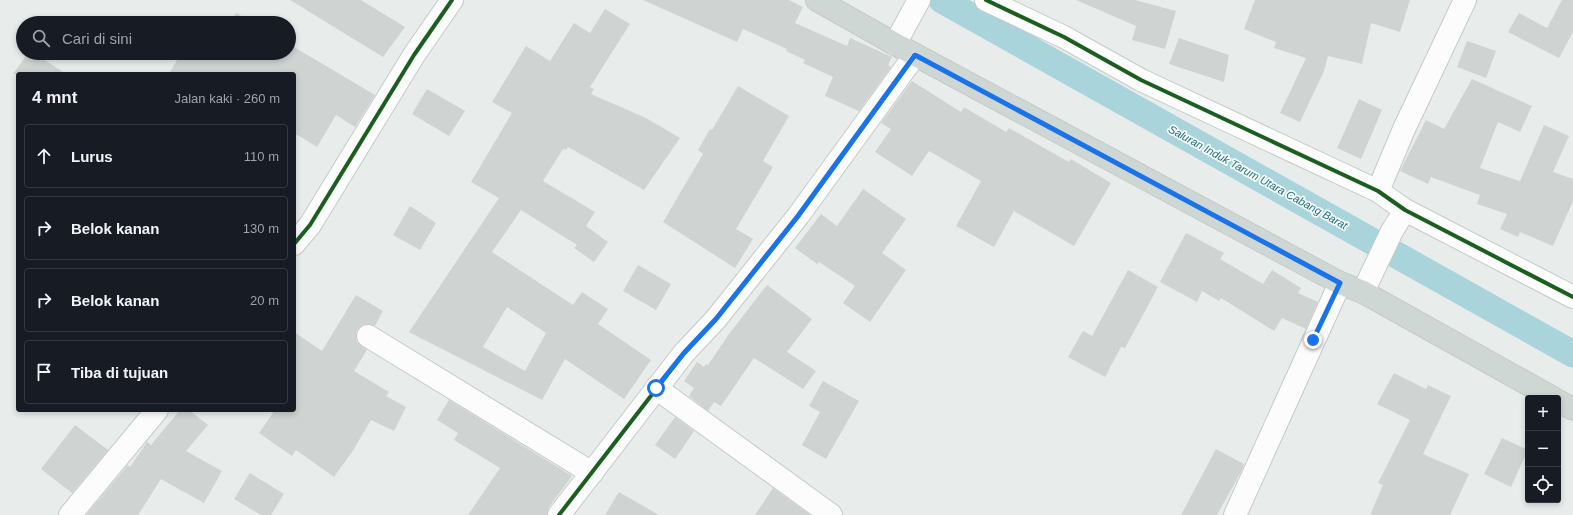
<!DOCTYPE html>
<html lang="id">
<head>
<meta charset="utf-8">
<style>
	:root { --surface:#171b24; --page:#20242c; --text:#f1f3f6; --muted:#9ea1a6; --line:#363941 }
	body { margin:0; font-family:Arial,sans-serif; background:var(--page); color:var(--text) }
	.controls { position:absolute; right:12px; bottom:12px; display:grid; overflow:hidden; border-radius:4px; box-shadow:0 2px 6px #0003 }
	.controls button { width:36px; height:36px; display:grid; place-items:center; padding:0; border:0; border-bottom:1px solid var(--line); background:var(--surface); color:var(--text); font:20px sans-serif }
	.stop { position:absolute; width:12px; height:12px; margin:-9px; border:3px solid #1a73e8; border-radius:50%; background:#fff }
	.stop.end { background:#1a73e8; border-color:#fff; box-shadow:0 1px 4px #0008 }
	.list { margin:0; padding:0; list-style:none }
	h2 { display:flex; justify-content:space-between; align-items:center; height:52px; margin:0; padding:0 16px; font-size:17px }
	h2 small { font-size:13px; font-weight:400; color:var(--muted) }
	.list li { display:grid; grid-template-columns:26px 1fr auto; gap:12px; align-items:center; box-sizing:border-box; height:64px; margin:0 8px 8px; padding:0 8px; border:1px solid var(--line); border-radius:4px }
	.list b { display:block; font-size:15px; white-space:nowrap }
	.list em { font-size:13px; font-style:normal; color:var(--muted) }
	.icon { flex:none; width:22px; height:22px; fill:none; stroke:currentColor; stroke-width:2; stroke-linecap:round; stroke-linejoin:round }
	.map { position:relative; flex:none; width:1573px; height:515px; overflow:hidden }
	.search { position:absolute; background:var(--surface); box-shadow:0 2px 6px #0003; left:16px; top:16px; width:280px; height:44px; display:flex; align-items:center; gap:10px; box-sizing:border-box; padding:0 14px; border-radius:22px; color:var(--muted); font-size:15px }
	.panel { position:absolute; background:var(--surface); box-shadow:0 2px 6px #0003; left:16px; top:72px; width:280px; height:340px; border-radius:4px }
	.map>svg:first-child { display:block }
	.lines { fill:none; stroke-linecap:round; stroke-linejoin:round }
	.canal { stroke:#a9d4db; stroke-width:27 }
	.building { fill:#cfd4d2; fill-rule:evenodd }
	.street-casing { stroke:#c5cac8; stroke-width:24 }
	.primary-casing { stroke:#c3ccc9; stroke-width:24 }
	.street { stroke:#fcfcfc; stroke-width:22 }
	.primary { stroke:#cfd7d5; stroke-width:22 }
	.cycleway-casing { stroke:#f7fbf9; stroke-width:6 }
	.cycleway { stroke:#1b5e20; stroke-width:4 }
	.route { stroke:#1a73e8; stroke-width:5 }
	.labels { text-anchor:middle; stroke-width:3.5; stroke-linejoin:round; paint-order:stroke }
	.water-label { font-size:11px; font-style:italic; fill:#1c6f80; stroke:#f7fbf9 }
</style>
</head>
<body>
<div class="map">
<svg width="1573" height="515" viewBox="0 0 1573 515">
	<rect width="100%" height="100%" fill="#e8edeb"/>
	<g class="lines">
		<!-- canal -->
		<path class="canal" d="M 942,0 L 1573,354"/>
	</g>
	<!-- building -->
	<path class="building" d="M 290,0 L 361,0 L 405,27 L 383,57 Z
		M 643,0 L 789,0 L 803,7 L 795,23 L 847,46 L 850,38 L 892,57 L 888,65 L 891,67 L 859,111 L 825,96 L 833,77 L 803,63 L 805,60 L 786,51 L 787,49 L 743,29 L 737,42 Z
		M 1076,0 L 1135,0 L 1176,11 L 1165,49 L 1132,40 L 1136,26 Z
		M 1255,0 L 1410,0 L 1400,32 L 1371,23 L 1362,64 L 1328,56 L 1324,71 L 1300,122 L 1280,113 L 1306,58 L 1274,48 L 1276,42 L 1244,29 Z
		M 1562,0 L 1573,0 L 1573,32 L 1559,58 L 1508,32 L 1519,13 L 1547,28 Z
		M 605,9 L 630,24 L 590,87 L 594,89 L 591,94 L 646,118 L 680,138 L 644,190 L 568,147 L 566,150 L 563,149 L 543,181 L 595,212 L 586,226 L 608,242 L 594,262 L 574,248 L 577,245 L 521,210 L 492,252 L 573,305 L 582,292 L 608,309 L 598,324 L 651,360 L 624,399 L 565,359 L 542,400 L 409,332 L 499,198 L 471,182 L 512,113 L 492,102 L 526,46 L 550,61 L 574,23 L 590,33 ZM 507,307 L 546,333 L 525,371 L 483,347 Z
		M 236,13 L 254,23 L 230,23 Z
		M 1179,38 L 1229,55 L 1224,82 L 1169,64 Z
		M 1467,41 L 1496,51 L 1486,78 L 1457,67 Z
		M 289,44 L 375,95 L 355,127 L 336,115 L 317,147 L 294,133 L 294,74 L 169,74 L 181,53 L 289,53 Z
		M 28,53 L 34,53 L 66,74 L 13,74 Z
		M 1472,79 L 1532,106 L 1520,132 L 1498,122 L 1480,168 L 1520,181 L 1544,125 L 1569,136 L 1553,172 L 1573,179 L 1573,201 L 1553,246 L 1520,232 L 1518,237 L 1500,229 L 1507,214 L 1477,204 L 1480,195 L 1431,177 L 1428,184 L 1400,171 L 1426,120 L 1444,129 Z
		M 912,81 L 961,112 L 964,107 L 1006,132 L 1009,128 L 1069,162 L 1071,159 L 1111,183 L 1074,246 L 1014,211 L 994,247 L 956,226 L 981,181 L 929,151 L 912,176 L 875,152 L 891,129 L 881,123 Z
		M 738,86 L 789,116 L 763,161 L 773,167 L 736,229 L 753,239 L 735,268 L 663,222 L 703,154 L 698,150 L 710,129 L 712,130 Z
		M 427,89 L 465,111 L 449,136 L 412,114 Z
		M 1359,99 L 1382,110 L 1361,159 L 1337,148 Z
		M 863,189 L 906,219 L 882,253 L 906,270 L 870,322 L 843,303 L 855,286 L 819,262 L 817,264 L 795,248 L 821,214 L 837,226 Z
		M 410,206 L 436,223 L 420,250 L 393,235 Z
		M 1186,233 L 1224,253 L 1220,259 L 1263,284 L 1272,270 L 1301,288 L 1298,293 L 1318,302 L 1306,329 L 1282,318 L 1274,331 L 1221,298 L 1219,301 L 1202,291 L 1197,302 L 1160,282 Z
		M 638,265 L 671,284 L 656,310 L 623,291 Z
		M 1128,270 L 1158,287 L 1125,348 L 1121,347 L 1105,377 L 1068,357 L 1083,331 L 1092,336 Z
		M 767,285 L 812,319 L 787,352 L 816,371 L 803,389 L 754,358 L 721,406 L 714,402 L 708,411 L 689,396 L 694,388 L 684,381 L 697,362 L 704,367 L 706,364 L 708,365 L 729,334 Z
		M 356,295 L 383,311 L 375,326 L 368,324 L 362,325 L 357,330 L 356,335 L 357,342 L 367,350 L 354,371 L 389,392 L 386,396 L 406,407 L 394,431 L 371,420 L 352,452 L 334,477 L 296,450 L 292,456 L 259,433 L 275,410 L 294,410 L 294,332 L 322,351 Z
		M 1394,373 L 1426,389 L 1428,385 L 1451,396 L 1423,454 L 1469,474 L 1450,515 L 1370,515 L 1383,485 L 1378,483 L 1410,420 L 1377,404 Z
		M 823,381 L 859,401 L 826,459 L 802,445 L 820,412 L 809,406 Z
		M 449,400 L 572,476 L 549,507 L 547,515 L 468,515 L 500,468 L 454,440 L 458,433 L 437,420 Z
		M 180,410 L 189,410 L 208,425 L 186,451 L 222,471 L 204,503 L 161,479 L 138,515 L 86,515 L 128,465 L 130,467 L 147,442 L 151,445 Z
		M 675,417 L 694,431 L 675,459 L 655,445 Z
		M 75,425 L 108,450 L 72,493 L 41,469 Z
		M 1502,438 L 1528,450 L 1511,487 L 1484,474 Z
		M 1216,449 L 1244,464 L 1242,470 L 1217,515 L 1181,515 Z
		M 250,473 L 284,494 L 271,515 L 261,515 L 234,499 Z
		M 773,488 L 810,515 L 755,515 Z
		M 619,492 L 659,515 L 605,515 Z"/>
	<g class="lines">
		<defs>
			<path id="street" d="M 986,0 L 1064,37 L 1141,80 L 1378,191 L 1405,210 L 1573,297
				M 895,44 L 919,0
				M 1378,191 L 1404,129 L 1465,0
				M 294,244 L 310,225 L 414,55 L 452,0
				M 1363,292 L 1392,231 L 1405,210
				M 368,336 L 592,473
				M 656,388 L 831,515
				M 70,515 L 157,410
				M 559,515 L 684,353 L 716,319 L 798,216 L 915,55
				M 1235,515 L 1340,283"/>
			<path id="primary" d="M 817,0 L 895,44 L 1340,283 L 1363,292 L 1553,398
				M 1558,401 L 1573,409"/>
		</defs>
		<!-- street casing -->
		<use href="#street" class="street-casing"/>
		<!-- primary casing -->
		<use href="#primary" class="primary-casing"/>
		<!-- street -->
		<use href="#street" class="street"/>
		<!-- primary -->
		<use href="#primary" class="primary"/>
		<defs>
			<path id="cycleway" d="M 986,0 L 1064,37 L 1141,80 L 1378,191 L 1405,210 L 1573,297
				M 294,244 L 310,225 L 414,55 L 452,0
				M 559,515 L 684,353 L 716,319 L 798,216 L 915,55"/>
		</defs>
		<!-- cycleway casing -->
		<use href="#cycleway" class="cycleway-casing"/>
		<!-- cycleway -->
		<use href="#cycleway" class="cycleway"/>
	</g>
	<g class="lines">
		<!-- route -->
		<path class="route" d="M 656,388 L 684,353 L 716,319 L 798,216 L 915,55 L 1340,283 L 1313,340"/>
	</g>
	<g class="labels">
		<!-- water labels -->
		<g class="water-label">
			<text transform="translate(1258 177) rotate(29)" y="4">Saluran Induk Tarum Utara Cabang Barat</text>
		</g>
	</g>
</svg>
<div class="controls">
<button>+</button>
<button>−</button>
<button><svg class="icon" aria-label="locate" viewBox="0 0 24 24"><circle cx="12" cy="12" r="6"/><path d="M12 2v4M12 18v4M2 12h4M18 12h4"/></svg></button>
</div>
<div class="stop" style="left:656px;top:388px"></div>
<div class="stop end" style="left:1313px;top:340px"></div>
<div class="search"><svg class="icon" aria-label="search" viewBox="0 0 24 24"><circle cx="10" cy="10" r="6"/><path d="M15 15l6 6"/></svg>Cari di sini</div>
<section class="panel">
<h2>4 mnt<small>Jalan kaki · 260 m</small></h2>
<ul class="list">
<li><svg class="icon" aria-label="ahead" viewBox="0 0 24 24"><path d="M12 20V5M6 11l6-6 6 6"/></svg><div><b>Lurus</b></div><em>110 m</em></li>
<li><svg class="icon" aria-label="right" viewBox="0 0 24 24"><path d="M7 20v-9h11M14 6l5 5-5 5"/></svg><div><b>Belok kanan</b></div><em>130 m</em></li>
<li><svg class="icon" aria-label="right" viewBox="0 0 24 24"><path d="M7 20v-9h11M14 6l5 5-5 5"/></svg><div><b>Belok kanan</b></div><em>20 m</em></li>
<li><svg class="icon" aria-label="arrive" viewBox="0 0 24 24"><path d="M6 21V4h12l-3 4 3 4H6"/></svg><div><b>Tiba di tujuan</b></div></li>
</ul>
</section>
</div>
</body>
</html>
